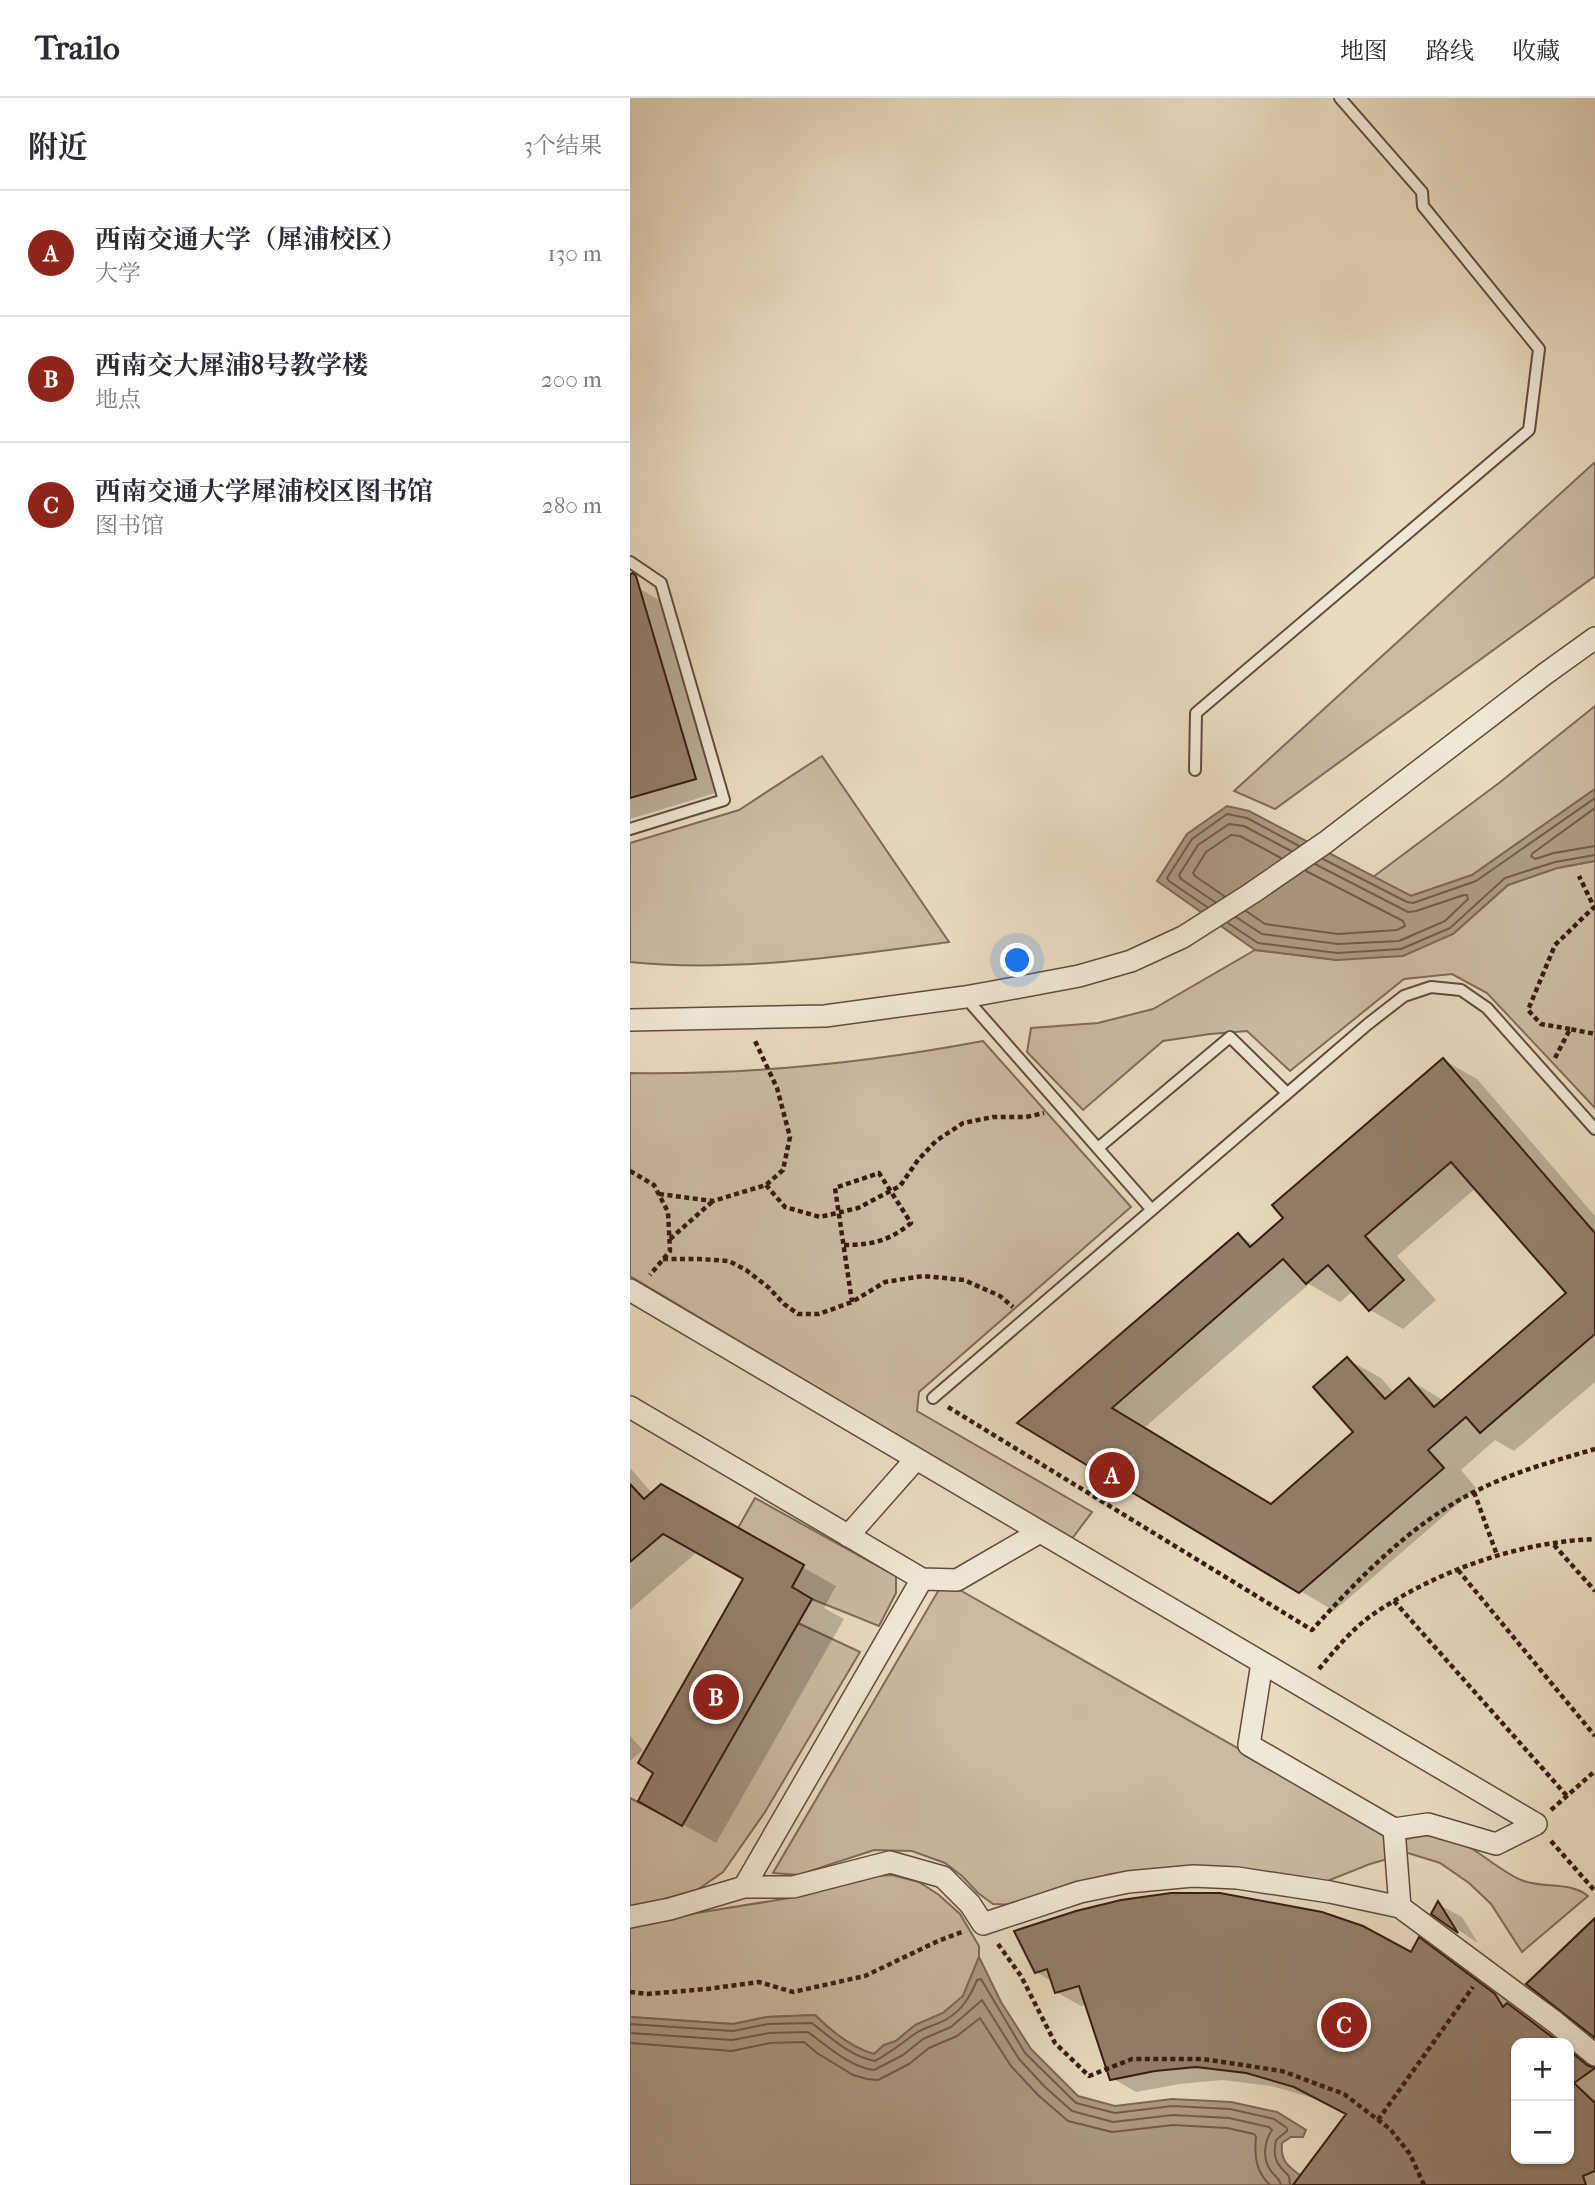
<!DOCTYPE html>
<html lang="zh">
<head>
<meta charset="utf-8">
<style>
	:root { --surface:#fff; --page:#f2f2f3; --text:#2b2b33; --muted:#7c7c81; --line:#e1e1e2; --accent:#8f2418 }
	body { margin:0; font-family:"IM FELL French Canon","Noto Serif SC",serif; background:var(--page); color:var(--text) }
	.controls { position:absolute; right:21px; bottom:21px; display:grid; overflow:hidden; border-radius:14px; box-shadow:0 2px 5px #0004 }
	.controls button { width:63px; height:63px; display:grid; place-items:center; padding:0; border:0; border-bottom:2px solid var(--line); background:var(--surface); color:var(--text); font:35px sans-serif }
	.you { position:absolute; left:388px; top:863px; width:24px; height:24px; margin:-18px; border:5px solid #fff; border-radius:50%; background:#1a73e8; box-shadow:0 0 0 10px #1a73e833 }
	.badge { display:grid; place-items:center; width:46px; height:46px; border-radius:50%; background:var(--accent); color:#fff; font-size:23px; font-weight:700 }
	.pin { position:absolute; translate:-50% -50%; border:4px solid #fff; box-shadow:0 2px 7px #0006 }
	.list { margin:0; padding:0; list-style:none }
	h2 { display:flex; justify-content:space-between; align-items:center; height:91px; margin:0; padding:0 28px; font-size:30px }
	h2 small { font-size:23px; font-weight:400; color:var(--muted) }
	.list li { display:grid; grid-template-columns:46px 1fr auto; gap:21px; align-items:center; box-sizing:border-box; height:126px; padding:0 28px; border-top:2px solid var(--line) }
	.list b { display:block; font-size:26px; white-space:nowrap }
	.list p { margin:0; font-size:23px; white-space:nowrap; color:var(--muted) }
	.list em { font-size:23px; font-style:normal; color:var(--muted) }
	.map { position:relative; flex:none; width:965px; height:2087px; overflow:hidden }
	header { display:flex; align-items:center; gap:42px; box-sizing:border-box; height:98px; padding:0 35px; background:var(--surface); border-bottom:2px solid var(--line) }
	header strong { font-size:33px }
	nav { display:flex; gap:38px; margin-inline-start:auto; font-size:24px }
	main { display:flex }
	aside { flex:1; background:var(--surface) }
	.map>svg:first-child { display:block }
	.green { fill:#cabaa2; stroke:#806a59; stroke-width:2 }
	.water { fill:#ac9a84; stroke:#7d6756; stroke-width:2 }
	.shadow { fill:#0003; fill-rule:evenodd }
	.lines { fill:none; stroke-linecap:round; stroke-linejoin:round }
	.shore { stroke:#725a4a; stroke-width:2 }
	.building { fill:#937f6c; stroke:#371b10; stroke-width:2; fill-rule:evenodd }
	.lane-casing { stroke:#634b3c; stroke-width:14 }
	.street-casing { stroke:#634b3c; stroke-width:24 }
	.path { stroke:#371b10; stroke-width:4.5; stroke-dasharray:5 3.5; stroke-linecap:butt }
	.lane { stroke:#f0e8d6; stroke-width:10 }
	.street { stroke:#f0e8d6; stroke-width:21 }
</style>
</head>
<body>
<header>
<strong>Trailo</strong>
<nav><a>地图</a><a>路线</a><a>收藏</a></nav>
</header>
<main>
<aside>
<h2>附近<small>3个结果</small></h2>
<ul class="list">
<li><span class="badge">A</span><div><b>西南交通大学（犀浦校区）</b><p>大学</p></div><em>130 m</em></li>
<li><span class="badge">B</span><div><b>西南交大犀浦8号教学楼</b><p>地点</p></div><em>200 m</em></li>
<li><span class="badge">C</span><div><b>西南交通大学犀浦校区图书馆</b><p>图书馆</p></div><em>280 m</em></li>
</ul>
</aside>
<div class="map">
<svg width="965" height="2087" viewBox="0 0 965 2087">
	<rect width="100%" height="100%" fill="#e8dbc0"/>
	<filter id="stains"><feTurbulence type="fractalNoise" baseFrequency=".00286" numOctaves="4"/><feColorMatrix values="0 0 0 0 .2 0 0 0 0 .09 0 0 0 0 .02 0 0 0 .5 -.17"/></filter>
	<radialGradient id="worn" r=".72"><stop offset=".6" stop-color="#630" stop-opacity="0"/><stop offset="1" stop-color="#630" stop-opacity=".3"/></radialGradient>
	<!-- green -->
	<path class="green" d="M 965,364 L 965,478 L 645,711 L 604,693 Z
		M 965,608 L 965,691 L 842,777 L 781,798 L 743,779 L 869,685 Z
		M 192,658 L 319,844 C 217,858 103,875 0,864 L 0,745 L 109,712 Z
		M 965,763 L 965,1010 L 857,895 L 822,876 L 774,881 L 660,973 L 617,933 L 580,936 L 533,943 L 453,1012 L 397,954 L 401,930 L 468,925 L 523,911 L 625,852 L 707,862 L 823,836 L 878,787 L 927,770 Z
		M 353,943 L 501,1109 L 289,1294 L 287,1313 L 462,1414 L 441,1442 L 0,1178 L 0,975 C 119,977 236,965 353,943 Z
		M 125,1400 L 266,1478 L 266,1495 L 249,1528 L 182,1501 L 162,1489 L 174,1467 L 108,1430 Z
		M 314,1483 L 769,1742 C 781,1741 799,1735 811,1737 C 839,1742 865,1771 891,1782 C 912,1791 940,1783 958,1798 L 892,1854 L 861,1806 L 839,1785 L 810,1765 L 778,1755 L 740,1766 L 695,1784 L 624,1773 L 536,1770 L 481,1776 L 425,1791 L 386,1807 L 363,1806 L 348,1795 L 332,1778 L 315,1765 L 282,1753 L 244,1752 L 168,1777 L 143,1775 Z
		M 168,1525 L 230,1554 L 135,1714 L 93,1774 L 67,1792 L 0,1810 L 0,1700 L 52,1727 Z
		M 262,1777 L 289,1784 L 309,1797 L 330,1816 L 349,1848 L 349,1859 L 333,1898 L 313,1915 L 285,1927 L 266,1943 L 254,1947 L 244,1956 C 222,1950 201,1933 185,1917 L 137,1919 L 103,1926 L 0,1919 L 0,1830 L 54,1817 L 172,1798 L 248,1778 Z"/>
	<!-- water -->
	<path class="water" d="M 965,691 L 965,763 L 927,770 L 878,787 L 823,836 L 773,858 L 707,862 L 625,852 L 527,783 L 557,736 L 597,708 L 619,713 L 781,798 L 842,777 Z
		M 349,1859 L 371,1904 L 401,1951 L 448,1998 L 485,2008 L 542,2001 L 601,2004 L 647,2014 L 676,2032 L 673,2039 L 661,2039 L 652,2045 C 650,2063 658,2068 671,2078 L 670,2087 L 0,2087 L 0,1919 L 103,1926 L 137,1919 L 185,1917 C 201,1933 222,1950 244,1956 L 254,1947 L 266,1943 L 285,1927 L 313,1915 L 333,1898 Z"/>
	<!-- shadow -->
	<path class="shadow" d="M 10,491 L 34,505 L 89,694 L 0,721 L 0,494 Z
		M 813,962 L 847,981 L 965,1118 L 965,1284 L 884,1353 L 865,1342 L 831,1372 L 846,1390 L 704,1513 L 390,1325 L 608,1137 L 625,1147 L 656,1120 ZM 846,1090 L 938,1195 L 813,1302 L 779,1282 L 764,1295 L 751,1280 L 717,1261 L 726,1334 L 642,1408 L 514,1330 L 679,1186 L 710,1204 L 723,1193 L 740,1212 L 773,1231 L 806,1202 L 767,1158 Z
		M 0,1370 L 23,1396 L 31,1389 L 206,1488 L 194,1510 L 214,1521 L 86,1745 L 10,1702 L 26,1675 L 115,1480 L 67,1454 L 0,1512 Z
		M 0,1638 L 13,1652 L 0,1663 Z
		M 808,1806 L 832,1819 L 848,1845 L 803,1815 Z
		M 386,1834 L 782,1856 L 789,1842 L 813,1855 L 933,1945 L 886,1945 L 886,2061 L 939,2061 L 939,1950 L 965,1971 L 965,2087 L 673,2087 L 718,2017 L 690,2002 L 642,1988 L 592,1982 L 550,1986 L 506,1994 L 482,1980 L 457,1906 L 451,1908 L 426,1894 L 423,1884 L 406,1874 Z"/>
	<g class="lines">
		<!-- shore -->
		<path class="shore" d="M 965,710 L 903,755 L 901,758 L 905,761 L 924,755 L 965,748
			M 693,761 L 777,804 L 783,805 L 846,783 L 965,700
			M 594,798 L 565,778 L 563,775 L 576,754 L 601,737 L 610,738 L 651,760
			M 585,804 L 551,781 L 549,777 L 568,747 L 599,726 L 614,728 L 661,753
			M 577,809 L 539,783 L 537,780 L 562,741 L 597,716 L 617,720 L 669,748
			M 616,813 L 635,826 L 708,836 L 767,832 L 775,828 L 773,823 L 676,773
			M 606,819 L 632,836 L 708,846 L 769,843 L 815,823 L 838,801 L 837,797 L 834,797 L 786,813 L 778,814 L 685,766
			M 598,825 L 628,845 L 707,855 L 771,851 L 820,830 L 875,780 L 925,764 L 965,757
			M 0,1926 L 103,1933 L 138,1926 L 182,1925 C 200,1939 221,1959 245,1963 C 260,1955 272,1945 286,1935 C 295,1929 307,1927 317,1921 C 332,1912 340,1899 347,1882 L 351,1881 L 395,1955 L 446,2005 L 485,2015 L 542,2008 L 600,2011 L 644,2021 L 657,2030 L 657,2033 L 646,2042 C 642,2060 647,2067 659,2078 L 660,2087
			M 0,1935 L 102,1942 L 139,1935 L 178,1934 C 197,1948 220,1969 244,1972 L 273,1957 L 293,1941 L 321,1929 L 352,1902 L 389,1961 L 415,1989 L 442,2013 L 483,2024 L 543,2017 L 599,2020 L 639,2029 L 642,2032 C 634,2044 632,2061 641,2073 C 645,2079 649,2079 651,2087
			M 0,1945 L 102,1953 L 140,1945 L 174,1944 L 187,1955 L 223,1977 L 237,1981 L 248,1982 L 279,1966 L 299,1950 L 327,1938 L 350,1920 L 381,1968 L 408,1997 L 438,2023 L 482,2034 L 543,2027 L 597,2030 L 624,2036 L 626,2039 C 624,2058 626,2074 640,2087"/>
	</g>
	<!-- building -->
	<path class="building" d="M 3,475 L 6,478 L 66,681 L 0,700 L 0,476 Z
		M 813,960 L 965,1135 L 965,1236 L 850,1335 L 836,1319 L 798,1352 L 814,1370 L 669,1495 L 387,1325 L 608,1135 L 620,1149 L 653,1120 L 642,1107 ZM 821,1064 L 936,1195 L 804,1309 L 779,1280 L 755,1301 L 717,1259 L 683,1289 L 723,1334 L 641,1406 L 482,1310 L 653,1161 L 676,1186 L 698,1167 L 739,1213 L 774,1182 L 735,1138 Z
		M 0,1386 L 14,1401 L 31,1386 L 174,1467 L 162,1489 L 182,1501 L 52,1728 L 8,1703 L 23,1675 L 8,1665 L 113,1481 L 33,1436 L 0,1464 Z
		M 541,1795 L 590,1795 L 692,1814 L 733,1828 L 781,1854 L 789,1839 L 865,1896 L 873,1909 L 877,1905 L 930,1945 L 886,1945 L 886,2061 L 939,2061 L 939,1952 L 957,1967 L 965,1970 L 944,1985 L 965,2005 L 965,2073 L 953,2078 L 956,2087 L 663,2087 L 716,2016 L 664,1989 L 616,1975 L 566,1969 L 525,1973 L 480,1982 L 449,1888 L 425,1895 L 417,1871 L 405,1875 L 384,1833 L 446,1813 L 491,1802 Z
		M 808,1803 L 828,1835 L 801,1816 Z
		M 965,1820 L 965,1940 L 896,1886 Z"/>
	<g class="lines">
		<defs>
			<path id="lane" d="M 0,464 L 31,485 L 94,702 L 0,731
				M 565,672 L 566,615 L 899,332 L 909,251 L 793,108 L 792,94 L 710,0
				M 335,899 L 522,1112
				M 468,1050 L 600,939 L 657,995
				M 303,1300 L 738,926 L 774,898 L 801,889 L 831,892 L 857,910 L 965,1031"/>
			<path id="street" d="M 0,922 L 195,918 L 335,899 L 401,887 L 449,878 L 501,863 L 553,839 L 622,795 L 696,744 L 915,576 L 965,540
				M 0,1192 L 906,1726
				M 0,1309 L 292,1481 L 327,1482 L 410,1434
				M 218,1438 L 286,1361
				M 632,1565 L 619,1647 L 764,1731 L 798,1726 L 866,1746 L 906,1726
				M 764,1731 L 770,1809
				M 114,1789 L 292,1481
				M 0,1819 L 40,1811 L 114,1789 L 163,1789 L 260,1764 L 313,1779 L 340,1806 L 353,1826 L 450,1794 L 498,1784 L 563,1778 L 607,1780 L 700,1794 L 770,1809 L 925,1924 L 965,1957"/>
		</defs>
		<!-- lane casing -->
		<use href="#lane" class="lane-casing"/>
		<!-- street casing -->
		<use href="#street" class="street-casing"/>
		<!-- path -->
		<path class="path" d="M 940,931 L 911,926 L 898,912 L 925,847 L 964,809 L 949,778
			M 925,960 L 940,931 L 965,936
			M 0,1073 L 24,1087 L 38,1114 L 40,1153 L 20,1177
			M 136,1087 L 155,1109 L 190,1119 L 228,1110 L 270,1088 L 288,1062 L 306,1043 L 333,1025 L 363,1019 L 396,1019 L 414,1015
			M 29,1096 L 83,1103 L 136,1087 L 153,1072 L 160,1039 L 147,990 L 125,943
			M 40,1141 L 83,1103
			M 214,1147 C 242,1147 259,1143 281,1125 L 249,1075 L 205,1090 L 222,1204
			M 33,1161 L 70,1161 L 99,1163 L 116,1172 L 138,1189 L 154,1206 L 168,1216 L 189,1216 L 222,1204 L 255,1184 L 293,1178 L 334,1182 L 370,1198 L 383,1209
			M 318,1309 L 682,1532 C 729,1480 781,1426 844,1394 C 883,1374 924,1363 965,1351
			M 844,1394 L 867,1457
			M 924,1447 L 965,1493
			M 828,1472 L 965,1638
			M 764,1503 L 937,1698
			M 689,1571 C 705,1552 722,1531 742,1517 C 806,1473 888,1444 965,1441
			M 921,1712 L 965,1673
			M 921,1743 L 965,1793
			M 368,1846 L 391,1878 L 425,1945 L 459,1978 L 502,1961 L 573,1961 L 652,1973 L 714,1996 L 760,2031 L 780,2056 L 794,2087
			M 0,1894 L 17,1896 L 77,1891 L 129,1884 L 163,1894 L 235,1878 L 308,1843 L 332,1834
			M 748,2022 L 843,1889"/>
		<!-- lane -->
		<use href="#lane" class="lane"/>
		<!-- street -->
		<use href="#street" class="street"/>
	</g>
	<rect width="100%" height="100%" filter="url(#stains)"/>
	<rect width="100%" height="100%" fill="url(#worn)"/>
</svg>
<div class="controls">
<button>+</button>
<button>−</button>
</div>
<div class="you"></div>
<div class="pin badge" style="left:482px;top:1377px">A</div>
<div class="pin badge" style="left:86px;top:1599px">B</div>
<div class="pin badge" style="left:714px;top:1927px">C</div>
</div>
</main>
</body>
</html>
